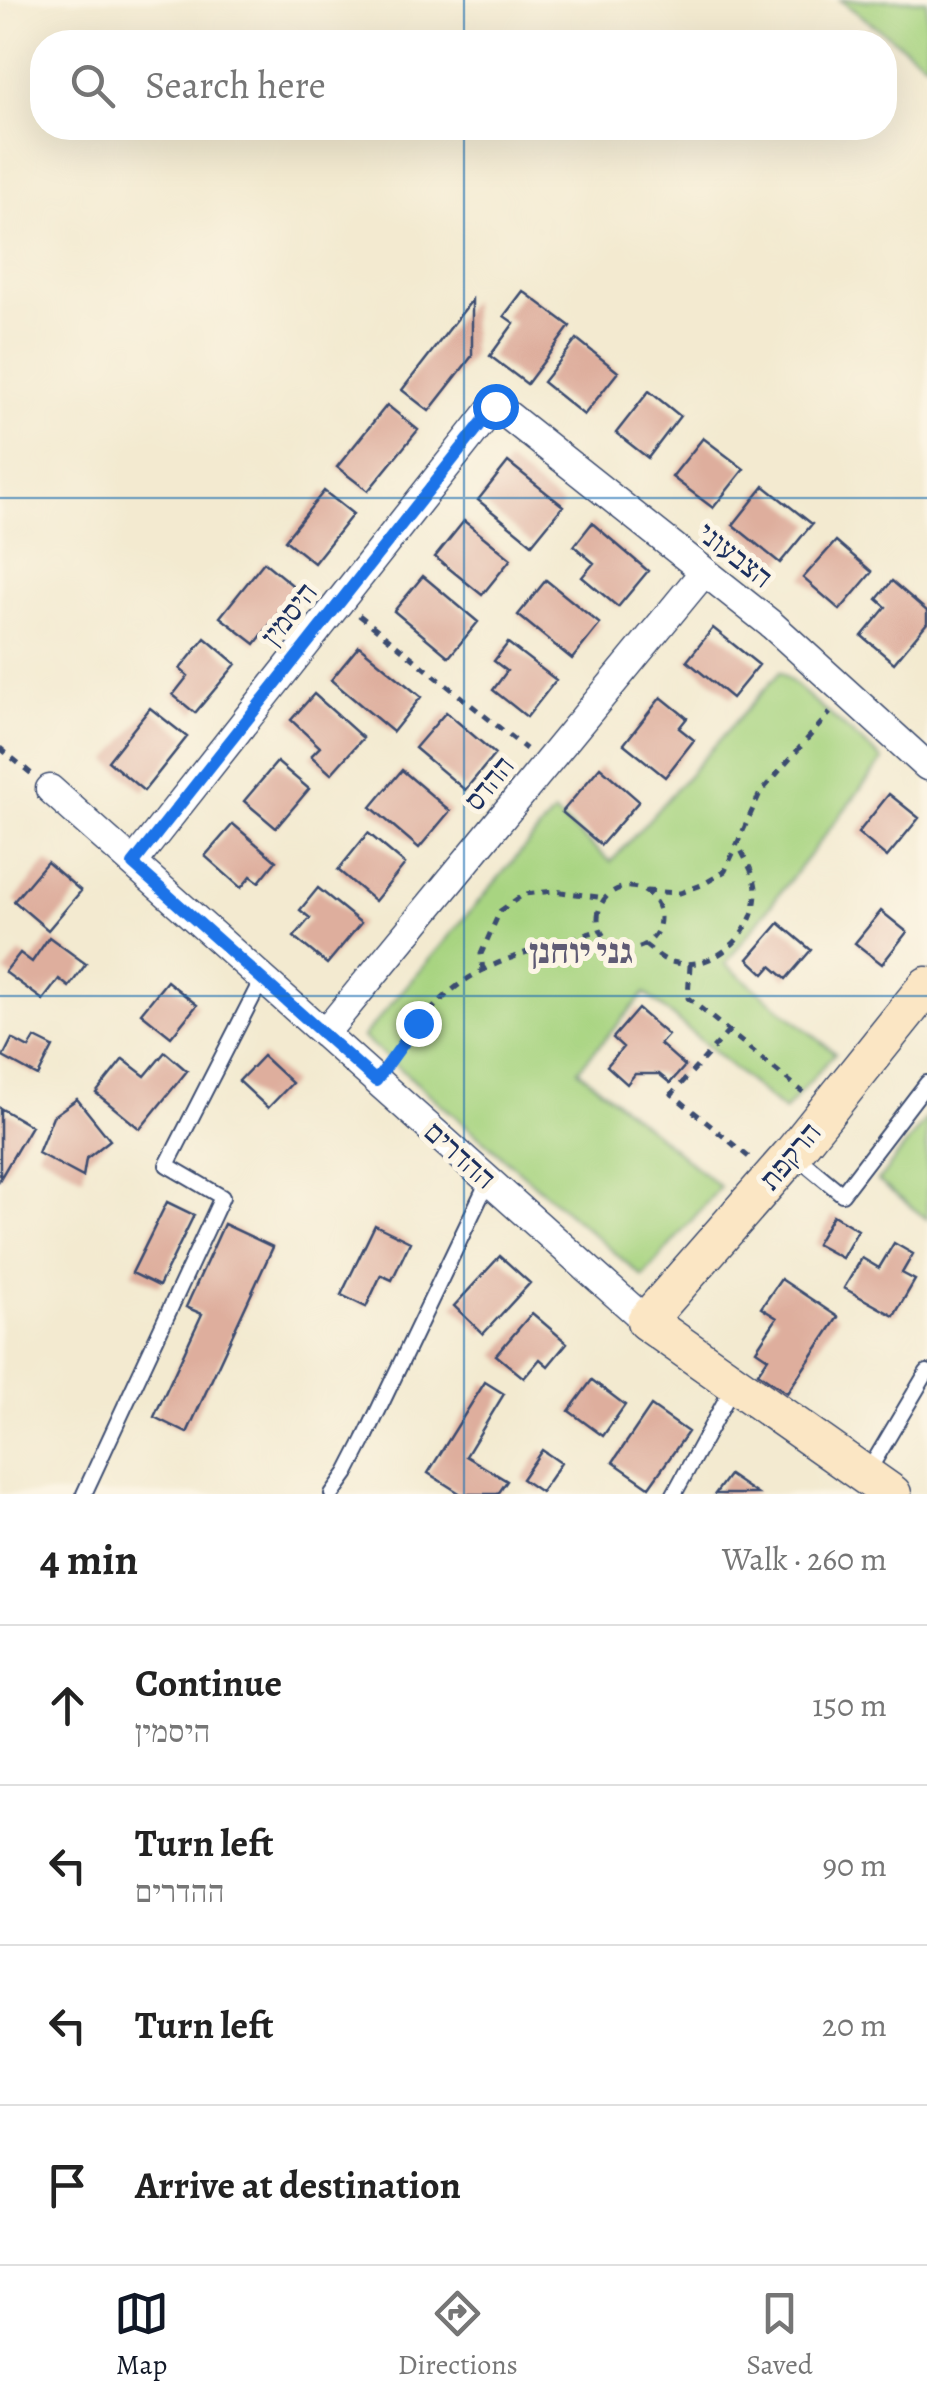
<!DOCTYPE html>
<html lang="en">
<head>
<meta charset="utf-8">
<style>
	:root { --surface:#fff; --page:#f2f2f2; --text:#222; --muted:#767676; --line:#e0e0e0; --accent:#111827 }
	body { margin:0; font-family:Alegreya,"Frank Ruhl Libre",serif; background:var(--page); color:var(--text) }
	.stop { position:absolute; width:30px; height:30px; margin:-22px; border:8px solid #1a73e8; border-radius:50%; background:#fff }
	.stop.end { background:#1a73e8; border-color:#fff; box-shadow:0 2px 10px #0008 }
	.list { margin:0; padding:0; list-style:none }
	h2 { display:flex; justify-content:space-between; align-items:center; height:130px; margin:0; padding:0 40px; font-size:42px }
	h2 small { font-size:32px; font-weight:400; color:var(--muted) }
	.list li { display:grid; grid-template-columns:65px 1fr auto; gap:30px; align-items:center; box-sizing:border-box; height:160px; padding:0 40px; border-top:2px solid var(--line) }
	.list b { display:block; font-size:38px; white-space:nowrap }
	.list p { margin:0; font-size:32px; white-space:nowrap; color:var(--muted) }
	.list em { font-size:32px; font-style:normal; color:var(--muted) }
	.icon { flex:none; width:55px; height:55px; fill:none; stroke:currentColor; stroke-width:2; stroke-linecap:round; stroke-linejoin:round }
	.map { position:relative; flex:none; width:927px; height:1494px; overflow:hidden }
	.search { position:absolute; background:var(--surface); box-shadow:0 10px 40px #0002; left:30px; right:30px; top:30px; height:110px; display:flex; align-items:center; gap:25px; box-sizing:border-box; padding:0 35px; border-radius:40px; color:var(--muted); font-size:38px }
	.sheet { height:770px; background:var(--surface) }
	nav { display:flex; justify-content:space-around; align-items:center; box-sizing:border-box; height:140px; border-top:2px solid var(--line); background:var(--surface); font-size:28px; color:var(--muted) }
	nav a { display:grid; justify-items:center; gap:5px }
	nav .on { color:var(--accent) }
	.map>svg:first-child { display:block }
	.green { fill:#a8d481; stroke:#628270; stroke-width:2.5 }
	.building { fill:#deae9d }
	.lines { fill:none; stroke-linecap:round; stroke-linejoin:round }
	.service-casing { stroke:#3b4b6f; stroke-width:18 }
	.minor-casing { stroke:#3b4b6f; stroke-width:31 }
	.secondary-casing { stroke:#3b4b6f; stroke-width:41 }
	.path { stroke:#3b4b6f; stroke-width:5; stroke-dasharray:8 8; stroke-linecap:butt }
	.service { stroke:#fff; stroke-width:14 }
	.minor { stroke:#fff; stroke-width:28 }
	.secondary { stroke:#fbe6c4; stroke-width:38 }
	.route { stroke:#1a73e8; stroke-width:12 }
	.grid { fill:none; stroke:#1f6fb2; stroke-width:2.5; stroke-opacity:0.55 }
	.labels { text-anchor:middle; stroke-width:10; stroke-linejoin:round; paint-order:stroke }
	.street-label { font-size:30px; fill:#1b2f5e; stroke:#fcf5e5 }
	.quarter-label { font-size:35px; font-weight:bold; fill:#5f5b74; stroke:#fcf5e5 }
</style>
</head>
<body>
<div class="map">
<svg width="927" height="1494" viewBox="0 0 927 1494">
	<rect width="100%" height="100%" fill="#fcf5e5"/>
	<filter id="ink" filterUnits="userSpaceOnUse"><feTurbulence type="fractalNoise" baseFrequency=".01" numOctaves="2"/><feDisplacementMap in="SourceGraphic" scale="20" xChannelSelector="R" yChannelSelector="G"/><feConvolveMatrix kernelMatrix="1 2 1 2 8 2 1 2 1" color-interpolation-filters="sRGB"/></filter>
	<filter id="wash" filterUnits="userSpaceOnUse"><feTurbulence type="fractalNoise" baseFrequency=".0048" numOctaves="4" result="noise"/><feDisplacementMap in="SourceGraphic" scale="40" xChannelSelector="R" yChannelSelector="G"/><feGaussianBlur stdDeviation="2.25" result="paint"/><feColorMatrix in="noise" values="0 0 0 0 0 0 0 0 0 0 0 0 0 0 0 0 0 1.4 0 .05"/><feComposite in="paint" operator="in"/></filter>
	<g filter="url(#wash)">
		<rect width="100%" height="100%" fill="#f3ead0"/>
		<!-- green -->
		<path class="green" d="M 840,0 L 927,0 L 927,64 Z
			M 780,672 L 883,760 L 725,964 L 835,1053 L 784,1111 L 645,993 L 578,1070 L 720,1187 L 643,1277 L 363,1037 L 554,813 L 611,862 Z
			M 927,1118 L 927,1219 L 878,1181 Z"/>
		<g id="blocks">
			<!-- building -->
			<path class="building" d="M 523,291 L 570,326 L 527,384 L 490,356 L 514,323 L 504,316 Z
				M 472,300 L 472,356 L 429,411 L 402,390 Z
				M 577,339 L 618,372 L 584,415 L 543,382 Z
				M 649,391 L 680,416 L 648,458 L 616,433 Z
				M 387,405 L 418,430 L 368,491 L 337,467 Z
				M 703,438 L 744,469 L 713,508 L 672,477 Z
				M 508,462 L 563,506 L 532,544 L 478,500 Z
				M 764,486 L 812,524 L 780,563 L 733,525 Z
				M 324,491 L 353,514 L 314,563 L 285,540 Z
				M 464,521 L 511,559 L 482,595 L 435,557 Z
				M 592,523 L 648,571 L 618,607 L 582,577 L 594,563 L 574,546 Z
				M 836,541 L 872,572 L 840,610 L 803,578 Z
				M 264,562 L 297,589 L 255,644 L 220,617 Z
				M 423,576 L 478,622 L 449,657 L 394,611 Z
				M 546,580 L 600,624 L 572,659 L 518,615 Z
				M 892,581 L 927,611 L 927,623 L 894,663 L 862,636 L 886,607 L 877,599 Z
				M 713,628 L 759,665 L 732,698 L 687,661 Z
				M 205,638 L 236,664 L 195,713 L 173,695 L 188,676 L 180,669 Z
				M 508,643 L 556,680 L 527,717 L 493,690 L 507,671 L 494,661 Z
				M 359,646 L 421,697 L 393,732 L 331,680 Z
				M 314,694 L 363,738 L 331,774 L 311,756 L 320,747 L 291,720 Z
				M 661,697 L 687,718 L 679,728 L 694,740 L 665,777 L 624,744 Z
				M 150,708 L 187,737 L 144,791 L 108,761 Z
				M 446,712 L 495,754 L 465,790 L 415,748 Z
				M 277,762 L 309,789 L 276,828 L 244,801 Z
				M 600,767 L 639,801 L 601,845 L 562,812 Z
				M 402,770 L 450,811 L 419,848 L 371,807 Z
				M 889,794 L 919,818 L 887,857 L 858,833 Z
				M 233,824 L 276,861 L 259,882 L 251,876 L 241,888 L 205,856 Z
				M 368,833 L 405,864 L 375,901 L 338,870 Z
				M 47,862 L 81,891 L 48,930 L 14,901 Z
				M 318,888 L 361,923 L 327,964 L 294,937 L 310,918 L 300,910 Z
				M 881,911 L 907,932 L 882,964 L 855,943 Z
				M 779,923 L 811,950 L 786,979 L 771,966 L 764,974 L 748,959 Z
				M 49,937 L 86,964 L 69,987 L 59,979 L 43,1000 L 5,972 L 20,953 L 32,962 Z
				M 167,981 L 197,1005 L 171,1037 L 141,1013 Z
				M 638,1009 L 668,1035 L 660,1044 L 685,1066 L 670,1083 L 659,1074 L 635,1074 L 627,1084 L 607,1066 L 623,1047 L 613,1038 Z
				M 35,1038 L 53,1047 L 38,1076 L 3,1057 L 12,1039 L 29,1048 Z
				M 165,1052 L 187,1071 L 140,1129 L 96,1093 L 123,1059 L 145,1076 Z
				M 263,1056 L 292,1083 L 268,1108 L 239,1081 Z
				M 77,1099 L 110,1140 L 86,1159 L 83,1177 L 38,1153 L 53,1116 Z
				M 0,1108 L 31,1126 L 0,1179 Z
				M 167,1202 L 194,1215 L 159,1286 L 132,1273 Z
				M 833,1215 L 858,1230 L 842,1258 L 816,1244 Z
				M 224,1224 L 273,1247 L 187,1433 L 154,1417 L 202,1314 L 186,1307 Z
				M 375,1225 L 410,1242 L 392,1280 L 381,1275 L 366,1307 L 341,1295 Z
				M 894,1243 L 913,1254 L 902,1273 L 915,1280 L 894,1316 L 844,1288 L 862,1258 L 879,1268 Z
				M 500,1256 L 530,1283 L 483,1334 L 454,1306 Z
				M 781,1279 L 838,1317 L 787,1393 L 758,1373 L 768,1358 L 756,1350 L 777,1318 L 761,1308 Z
				M 532,1313 L 567,1343 L 548,1366 L 540,1359 L 524,1378 L 496,1355 Z
				M 592,1380 L 625,1405 L 603,1436 L 569,1411 Z
				M 485,1382 L 504,1394 L 466,1456 L 507,1481 L 498,1494 L 461,1494 L 428,1473 Z
				M 651,1406 L 688,1432 L 649,1487 L 613,1462 Z
				M 542,1450 L 561,1463 L 541,1492 L 522,1479 Z
				M 729,1475 L 757,1494 L 715,1494 Z"/>
		</g>
	</g>
	<g filter="url(#ink)">
		<use href="#blocks" fill-opacity="0" stroke="#3b4b6f" stroke-width="2.5"/>
		<g class="lines">
			<defs>
				<path id="service" d="M 796,1156 L 842,1194 L 927,1083
					M 866,1475 L 927,1372
					M 84,1494 L 222,1197 L 167,1165 L 262,979
					M 332,1494 L 347,1473 L 364,1440 L 488,1181
					M 674,1494 L 734,1385"/>
				<path id="minor" d="M 50,789 L 646,1321
					M 133,863 L 495,405 L 772,625 L 927,766
					M 324,1034 L 704,572"/>
				<path id="secondary" d="M 892,1494 L 646,1321 L 793,1153 L 927,986"/>
			</defs>
			<!-- service casing -->
			<use href="#service" class="service-casing"/>
			<!-- minor casing -->
			<use href="#minor" class="minor-casing"/>
			<!-- secondary casing -->
			<use href="#secondary" class="secondary-casing"/>
			<!-- path -->
			<path class="path" d="M 359,615 L 526,749
				M 0,748 L 33,775
				M598 918a31 31 0 1 1 62 0a31 31 0 1 1-62 0Z
				M 646,891 L 680,893 L 704,884 L 725,871 L 760,793 L 830,713
				M 645,945 C 653,951 662,960 672,962 C 714,973 757,933 756,890 C 756,876 745,859 739,846
				M 690,965 L 688,998 L 803,1092
				M 483,971 L 481,954 L 500,911 L 524,894 L 554,891 L 605,898
				M 729,1031 L 672,1094 L 751,1159
				M 390,1062 C 413,1031 441,992 476,974 C 514,953 558,943 600,930"/>
			<!-- service -->
			<use href="#service" class="service"/>
			<!-- minor -->
			<use href="#minor" class="minor"/>
			<!-- secondary -->
			<use href="#secondary" class="secondary"/>
		</g>
	</g>
	<g class="lines" filter="url(#ink)">
		<!-- route -->
		<path class="route" d="M 418,1023 L 376,1081 L 133,864 L 495,406"/>
	</g>
	<!-- grid -->
	<path class="grid" d="M 464,0 L 464,42M 464,128 L 464,1494M 0,498 L 927,498M 0,996 L 927,996"/>
	<g class="labels">
		<!-- street labels -->
		<g class="street-label">
			<text transform="translate(735 555) rotate(38)" y="10">הצבעוני</text>
			<text transform="translate(289 614) rotate(-52)" y="10">היסמין</text>
			<text transform="translate(489 783) rotate(-51)" y="10">ההדס</text>
			<text transform="translate(460 1155) rotate(42)" y="10">ההדרים</text>
			<text transform="translate(790 1156) rotate(-50)" y="10">הרקפת</text>
		</g>
		<!-- quarter labels -->
		<g class="quarter-label">
			<text x="581" y="963">גני יוחנן</text>
		</g>
	</g>
</svg>
<div class="stop" style="left:495px;top:406px"></div>
<div class="stop end" style="left:418px;top:1023px"></div>
<div class="search"><svg class="icon" aria-label="search" viewBox="0 0 24 24"><circle cx="10" cy="10" r="6"/><path d="M15 15l6 6"/></svg>Search here</div>
</div>
<section class="sheet">
<h2>4 min<small>Walk · 260 m</small></h2>
<ul class="list">
<li><svg class="icon" aria-label="ahead" viewBox="0 0 24 24"><path d="M12 20V5M6 11l6-6 6 6"/></svg><div><b>Continue</b><p>היסמין</p></div><em>150 m</em></li>
<li><svg class="icon" aria-label="left" viewBox="0 0 24 24"><path d="M17 20v-9H6M10 6l-5 5 5 5"/></svg><div><b>Turn left</b><p>ההדרים</p></div><em>90 m</em></li>
<li><svg class="icon" aria-label="left" viewBox="0 0 24 24"><path d="M17 20v-9H6M10 6l-5 5 5 5"/></svg><div><b>Turn left</b></div><em>20 m</em></li>
<li><svg class="icon" aria-label="arrive" viewBox="0 0 24 24"><path d="M6 21V4h12l-3 4 3 4H6"/></svg><div><b>Arrive at destination</b></div></li>
</ul>
</section>
<nav>
<a class="on"><svg class="icon" aria-label="map" viewBox="0 0 24 24"><path d="M3 6l6-2 6 2 6-2v14l-6 2-6-2-6 2zM9 4v14M15 6v14"/></svg>Map</a>
<a><svg class="icon" aria-label="directions" viewBox="0 0 24 24"><path d="M12 3l9 9-9 9-9-9zM9 14v-3h6M13 9l2 2-2 2"/></svg>Directions</a>
<a><svg class="icon" aria-label="saved" viewBox="0 0 24 24"><path d="M7 4h10v16l-5-4-5 4z"/></svg>Saved</a>
</nav>
</body>
</html>
